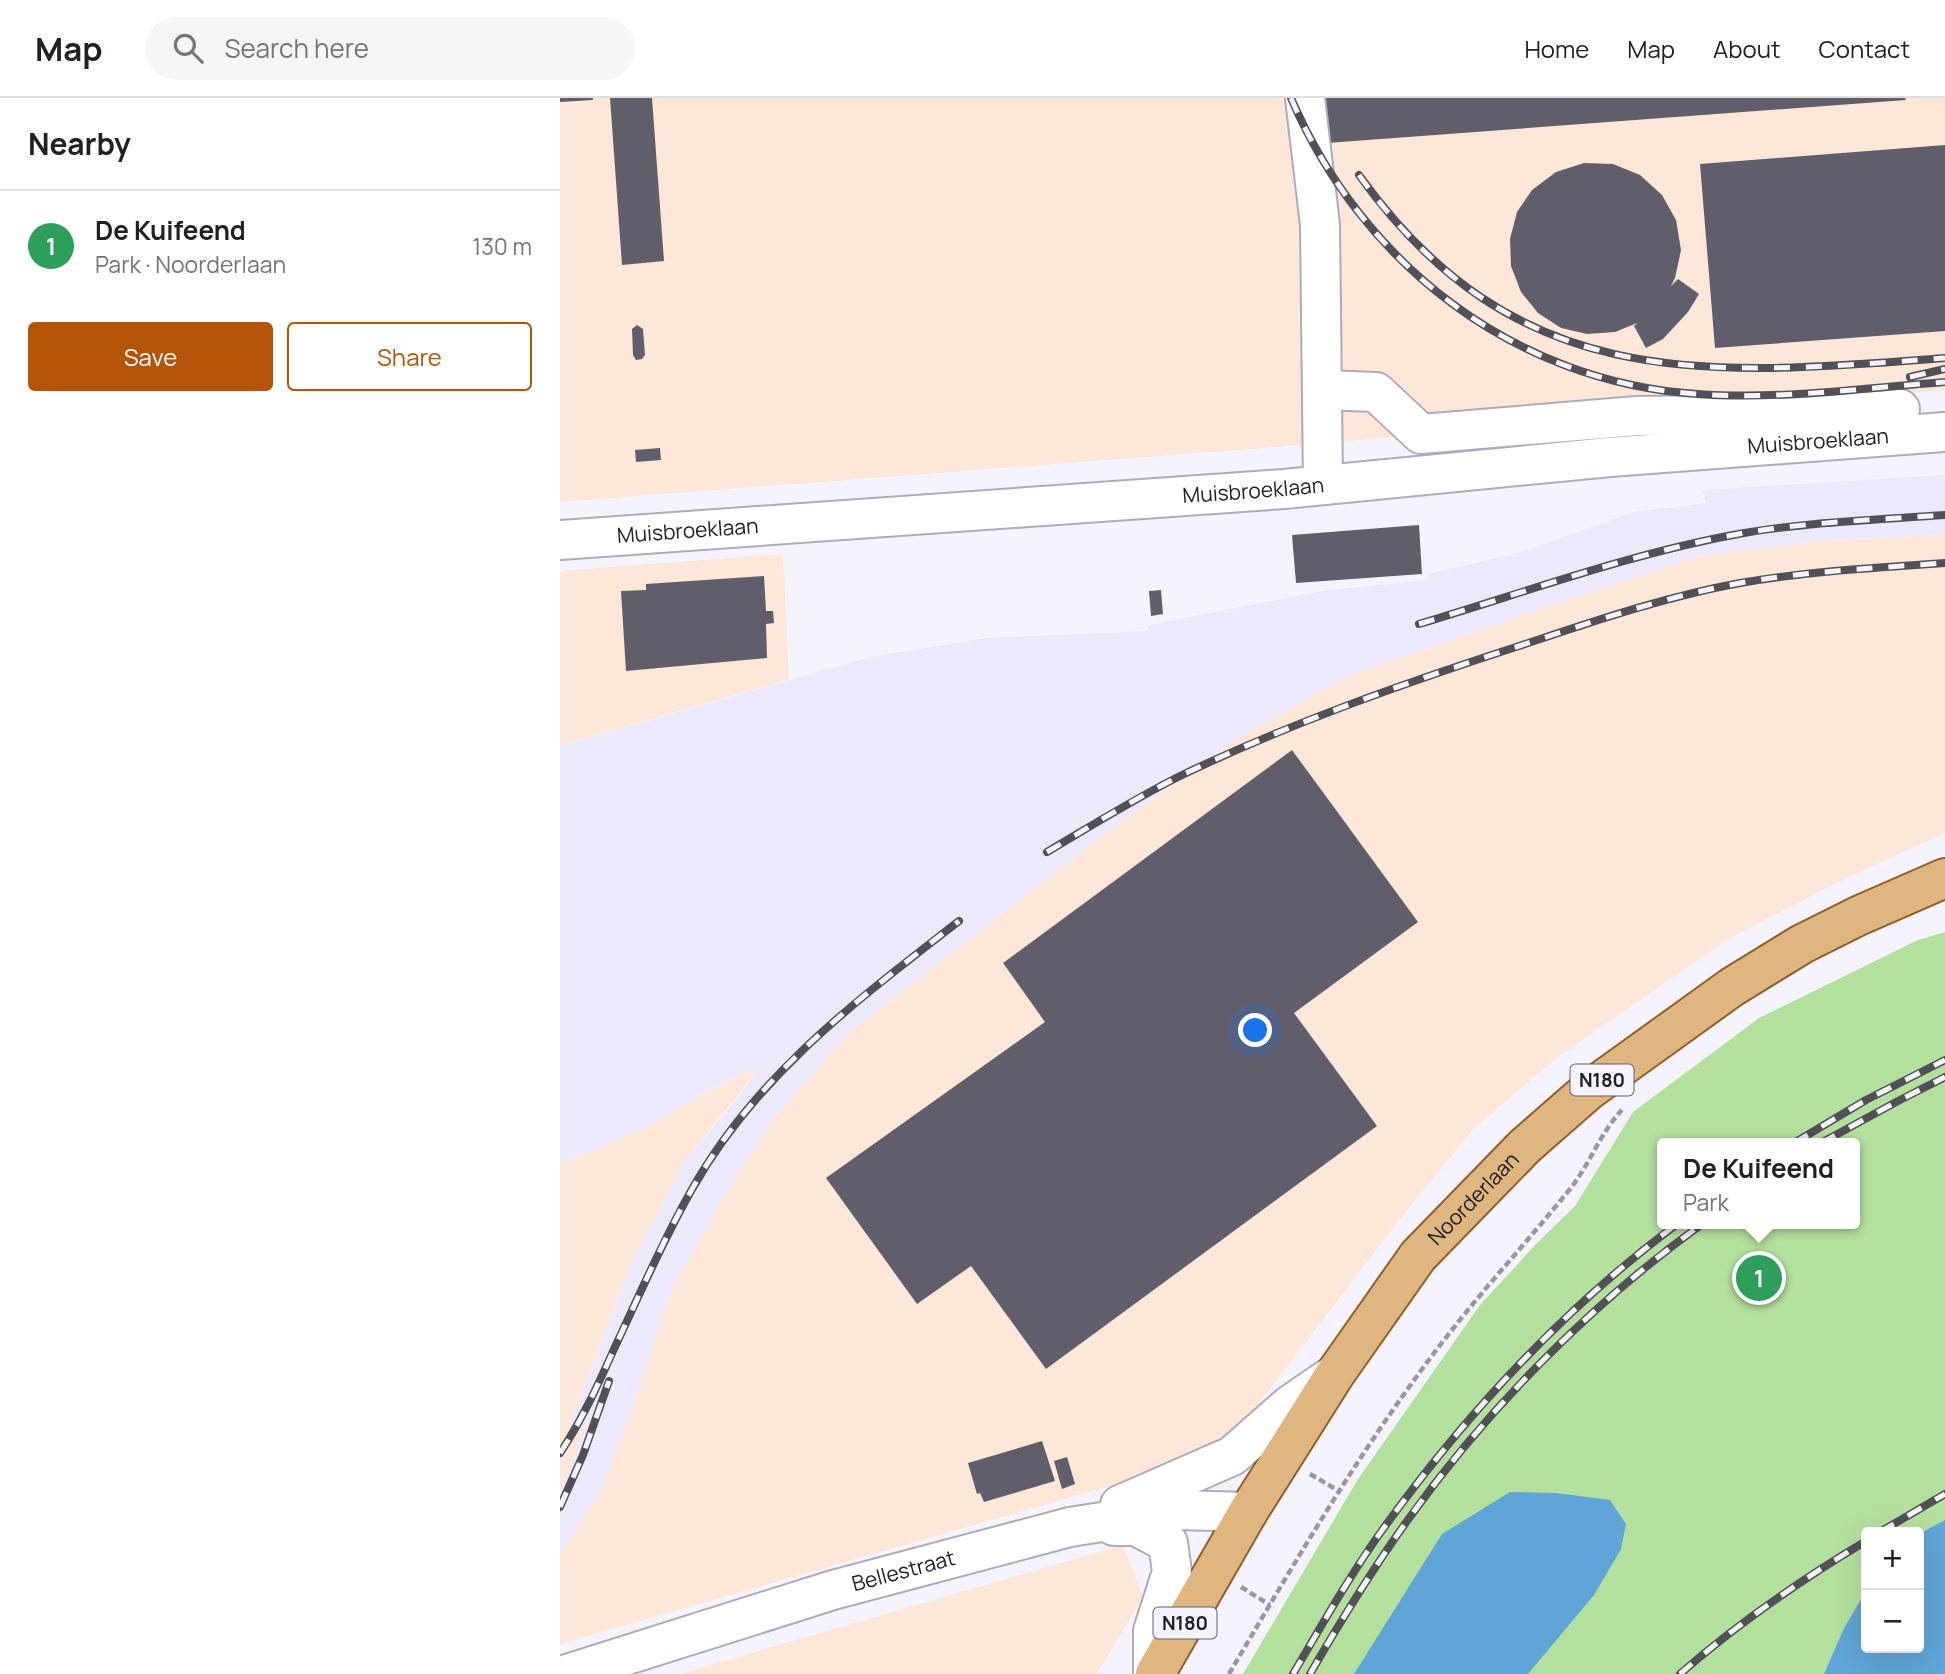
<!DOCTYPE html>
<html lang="en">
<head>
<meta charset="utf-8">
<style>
	:root { --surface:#fff; --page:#f6f6f6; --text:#202124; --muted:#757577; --line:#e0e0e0; --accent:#b45309 }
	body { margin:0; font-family:Manrope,sans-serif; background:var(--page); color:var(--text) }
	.controls { position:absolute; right:21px; bottom:21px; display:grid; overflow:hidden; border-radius:7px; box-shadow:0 7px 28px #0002 }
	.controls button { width:63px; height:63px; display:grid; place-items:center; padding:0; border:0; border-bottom:2px solid var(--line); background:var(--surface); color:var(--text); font:35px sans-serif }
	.you { position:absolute; left:696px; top:933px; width:24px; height:24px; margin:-18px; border:5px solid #fff; border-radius:50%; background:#1a73e8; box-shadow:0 0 0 10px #1a73e833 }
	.badge { display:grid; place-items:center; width:46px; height:46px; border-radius:50%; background:var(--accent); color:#fff; font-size:23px; font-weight:700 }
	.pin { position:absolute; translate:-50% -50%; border:4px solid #fff; box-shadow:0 2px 7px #0006 }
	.popup { position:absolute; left:1097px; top:1040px; width:203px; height:91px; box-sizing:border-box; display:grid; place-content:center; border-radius:7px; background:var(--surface); filter:drop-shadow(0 2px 5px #0005); font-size:23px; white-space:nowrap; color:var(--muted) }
	.popup b { font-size:26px; color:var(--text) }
	.popup::after { content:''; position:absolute; left:50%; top:100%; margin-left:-14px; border:14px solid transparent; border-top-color:var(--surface) }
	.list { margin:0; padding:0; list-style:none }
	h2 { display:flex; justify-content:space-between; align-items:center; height:91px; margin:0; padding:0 28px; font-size:30px }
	h2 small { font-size:23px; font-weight:400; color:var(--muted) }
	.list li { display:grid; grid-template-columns:46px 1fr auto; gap:21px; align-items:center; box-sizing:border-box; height:112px; padding:0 28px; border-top:2px solid var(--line) }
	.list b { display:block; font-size:26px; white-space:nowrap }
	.list p { margin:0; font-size:23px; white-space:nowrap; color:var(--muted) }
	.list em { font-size:23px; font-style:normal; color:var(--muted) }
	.actions { display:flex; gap:14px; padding:21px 28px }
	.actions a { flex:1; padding:16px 0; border:2px solid var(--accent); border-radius:7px; text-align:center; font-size:24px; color:var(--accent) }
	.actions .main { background:var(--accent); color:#fff }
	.icon { flex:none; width:38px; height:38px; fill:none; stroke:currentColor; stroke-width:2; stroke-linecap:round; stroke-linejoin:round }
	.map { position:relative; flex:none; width:1385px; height:1576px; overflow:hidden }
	header { display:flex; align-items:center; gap:42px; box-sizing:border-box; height:98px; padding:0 35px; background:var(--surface); border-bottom:2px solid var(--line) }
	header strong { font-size:33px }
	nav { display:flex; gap:38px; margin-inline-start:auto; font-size:24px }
	.search { width:490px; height:63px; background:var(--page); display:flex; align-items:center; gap:18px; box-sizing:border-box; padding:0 24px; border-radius:38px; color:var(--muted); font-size:26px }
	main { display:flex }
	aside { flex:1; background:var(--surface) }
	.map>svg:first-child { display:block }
	.industrial { fill:#fce7d8 }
	.built { fill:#ece9fc }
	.green { fill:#b4e09e; fill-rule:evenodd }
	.water { fill:#60a5d7 }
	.building { fill:#615e6c }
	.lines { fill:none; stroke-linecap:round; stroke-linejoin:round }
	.minor-casing { stroke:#aeabbb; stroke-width:42 }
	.major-casing { stroke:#8f612a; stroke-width:42 }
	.path { stroke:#9998a1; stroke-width:4.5; stroke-dasharray:7 3.5; stroke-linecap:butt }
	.minor { stroke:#fff; stroke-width:38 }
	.major { stroke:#dfb580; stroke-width:38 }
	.rail-casing { stroke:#515057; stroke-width:8 }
	.rail { stroke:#f5f4fe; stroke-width:5; stroke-dasharray:16; stroke-linecap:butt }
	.labels { text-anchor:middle; stroke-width:7; stroke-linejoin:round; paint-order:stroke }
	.shield { fill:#f5f4fe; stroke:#616068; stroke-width:2 }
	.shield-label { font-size:19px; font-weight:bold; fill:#222127 }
	.street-label { font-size:21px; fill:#222127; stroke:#f5f4fe }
</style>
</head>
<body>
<header>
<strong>Map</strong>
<div class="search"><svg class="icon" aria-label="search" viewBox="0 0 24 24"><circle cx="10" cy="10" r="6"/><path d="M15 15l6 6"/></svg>Search here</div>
<nav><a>Home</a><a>Map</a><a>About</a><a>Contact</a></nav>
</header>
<main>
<aside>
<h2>Nearby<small></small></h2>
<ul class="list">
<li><span class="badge" style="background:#2e9e5b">1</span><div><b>De Kuifeend</b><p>Park · Noorderlaan</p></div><em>130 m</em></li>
</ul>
<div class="actions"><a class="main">Save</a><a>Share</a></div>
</aside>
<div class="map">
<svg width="1385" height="1576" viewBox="0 0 1385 1576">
	<rect width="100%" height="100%" fill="#f5f4fe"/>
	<!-- industrial -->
	<path class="industrial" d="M 0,0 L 1385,0 L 1385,292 L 716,349 L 0,404 Z
		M 1385,437 L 1385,735 L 1274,786 L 1167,842 L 998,959 L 913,1031 L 833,1130 L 677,1334 L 592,1376 L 0,1546 L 0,1457 L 43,1389 L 77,1298 L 110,1195 L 165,1097 L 213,1021 L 287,936 L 547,734 L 678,640 L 788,578 L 997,505 L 1139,458 L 1269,442 Z
		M 223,456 L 229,581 L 0,648 L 0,473 Z
		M 204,965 L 126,1061 L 75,1157 L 9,1327 L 20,1333 L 32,1316 L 0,1393 L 0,1066 L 18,1059 Z
		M 563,1447 L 583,1499 L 537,1576 L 120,1576 Z"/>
	<!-- built -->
	<path class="built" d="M 1385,377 L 1385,437 L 1269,442 L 1139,458 L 997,505 L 788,578 L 678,640 L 547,734 L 287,936 L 213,1021 L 165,1097 L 110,1195 L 77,1298 L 43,1389 L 0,1457 L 0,1394 L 30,1320 L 20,1333 L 9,1328 L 75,1157 L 126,1061 L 176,1002 L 203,966 L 153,990 L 85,1030 L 0,1066 L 0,648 L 310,559 L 427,540 L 587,533 L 589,527 L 762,493 L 868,482 L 868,476 L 966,453 L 1073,414 L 1146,405 L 1143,392 Z"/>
	<!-- green -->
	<path class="green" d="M 1385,834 L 1385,1576 L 683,1576 L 798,1381 L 920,1207 L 976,1146 L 1015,1108 L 1073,1014 L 1199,920 L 1358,842 ZM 1103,1045 L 1295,1045 L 1295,1126 L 1103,1126 ZM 1306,1434 L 1359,1434 L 1359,1550 L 1306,1550 Z"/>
	<!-- water -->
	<path class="water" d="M 950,1394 L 996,1395 L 1050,1402 L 1066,1426 L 1061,1451 L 1034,1497 L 968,1576 L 794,1576 L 882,1436 Z
		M 1385,1422 L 1385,1576 L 1264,1576 L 1284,1530 L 1306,1493 L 1306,1550 L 1359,1550 L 1359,1436 Z"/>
	<!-- building -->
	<path class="building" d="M 0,0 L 33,0 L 33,2 L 0,4 Z
		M 50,0 L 92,0 L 104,163 L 62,167 Z
		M 764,0 L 1345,0 L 1346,2 L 767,45 Z
		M 1385,47 L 1385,233 L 1155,250 L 1140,66 Z
		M 1024,65 L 1053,66 L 1080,77 L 1102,97 L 1116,122 L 1121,152 L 1115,180 L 1111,188 L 1118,181 L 1139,196 L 1128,214 L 1103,241 L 1086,250 L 1074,228 L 1077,225 L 1055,234 L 1027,236 L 1001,230 L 978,215 L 961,194 L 951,168 L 950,141 L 957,114 L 972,92 L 996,74 Z
		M 77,227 L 83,231 L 85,257 L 82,261 L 76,262 L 73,257 L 72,231 Z
		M 100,350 L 101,362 L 76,364 L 75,352 Z
		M 859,427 L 862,476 L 736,485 L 732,437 Z
		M 204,478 L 206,513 L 213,513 L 214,525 L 206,526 L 207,560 L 66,573 L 61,493 L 86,492 L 86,486 Z
		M 601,492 L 603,516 L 591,518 L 589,493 Z
		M 732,652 L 858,824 L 734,915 L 817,1028 L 486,1271 L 411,1168 L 357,1206 L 266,1080 L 485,924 L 443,865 Z
		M 482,1343 L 495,1383 L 424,1404 L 420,1395 L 417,1396 L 408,1365 Z
		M 507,1359 L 515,1386 L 502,1391 L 494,1363 Z"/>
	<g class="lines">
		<defs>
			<g id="minor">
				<path d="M 745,0 L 760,127 L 763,387"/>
				<path d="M 762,292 L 816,294 L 861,336 L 1077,318 L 1281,315 L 1340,311"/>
				<path id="s1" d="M 0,442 L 724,391 L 1050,359 L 1385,334"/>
				<path d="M 560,1407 L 672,1358 L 730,1307 L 775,1276"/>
				<path d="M 554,1428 L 576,1428 L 608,1445 L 612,1474 L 593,1533 L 593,1576"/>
				<path id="s2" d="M 7,1576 L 273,1492 L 510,1429 L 618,1412 L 688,1414"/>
			</g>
			<g id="major">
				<path id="s3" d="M 595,1576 L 688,1414 L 775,1276 L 858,1158 L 965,1048 L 1029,992 L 1172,889 L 1242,846 L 1298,818 L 1385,780"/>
			</g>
		</defs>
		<!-- minor casing -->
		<use href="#minor" class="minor-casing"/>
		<!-- major casing -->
		<use href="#major" class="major-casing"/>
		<!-- path -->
		<path class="path" d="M 750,1376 L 779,1393
			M 681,1489 L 710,1507
			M 669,1576 C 736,1462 803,1347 884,1242 C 924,1190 969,1142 1010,1091 C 1030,1066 1040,1035 1062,1012"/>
		<!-- minor -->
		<use href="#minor" class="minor"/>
		<!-- major -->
		<use href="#major" class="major"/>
		<defs>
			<path id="rail" d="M 731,0 C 802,166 955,284 1137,296 C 1219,302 1303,290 1385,284
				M 799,77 C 956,296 1144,278 1385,260
				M 1350,279 L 1385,271
				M 859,526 C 963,495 1066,457 1173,437 C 1242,424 1314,422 1385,417
				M 487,754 C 531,728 574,701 620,678 C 728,626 842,586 956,549 C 1029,525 1103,499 1180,485 C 1248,473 1316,470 1385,465
				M 1234,1045 L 1306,1002 L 1385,962
				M 1261,1045 L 1338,1003 L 1385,979
				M 0,1355 C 22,1322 38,1287 54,1251 C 79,1198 102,1144 131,1093 C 196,977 296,903 399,823
				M 0,1409 L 23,1357 L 49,1283
				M 1320,1434 L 1385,1396
				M 733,1576 C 762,1527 790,1477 823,1431 C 906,1316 1003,1211 1117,1126
				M 750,1576 C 780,1524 812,1472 847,1423 C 928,1310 1030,1207 1142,1126
				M 1120,1576 C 1177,1526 1241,1482 1306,1443"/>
		</defs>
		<!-- rail casing -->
		<use href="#rail" class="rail-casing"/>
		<!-- rail -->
		<use href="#rail" class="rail"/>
	</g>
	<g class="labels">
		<!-- shield labels -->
		<g class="shield">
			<rect x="1010.5" y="966.5" width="63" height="31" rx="5"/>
			<rect x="593.5" y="1509.5" width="63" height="31" rx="5"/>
		</g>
		<g class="shield-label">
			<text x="1042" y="989">N180</text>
			<text x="625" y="1532">N180</text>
		</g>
		<!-- street labels -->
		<g class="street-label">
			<text dy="7" stroke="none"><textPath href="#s1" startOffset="1262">Muisbroeklaan</textPath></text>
			<text dy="7" stroke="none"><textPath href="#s1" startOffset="695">Muisbroeklaan</textPath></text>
			<text dy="7" stroke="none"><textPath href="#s1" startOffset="128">Muisbroeklaan</textPath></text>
			<text dy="7" stroke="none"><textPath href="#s3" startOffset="574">Noorderlaan</textPath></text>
			<text dy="7" stroke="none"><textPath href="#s2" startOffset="352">Bellestraat</textPath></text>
		</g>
	</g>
</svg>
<div class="controls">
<button>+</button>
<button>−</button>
</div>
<div class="you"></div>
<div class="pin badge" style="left:1199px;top:1180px;background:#2e9e5b">1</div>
<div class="popup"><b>De Kuifeend</b>Park</div>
</div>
</main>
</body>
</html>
